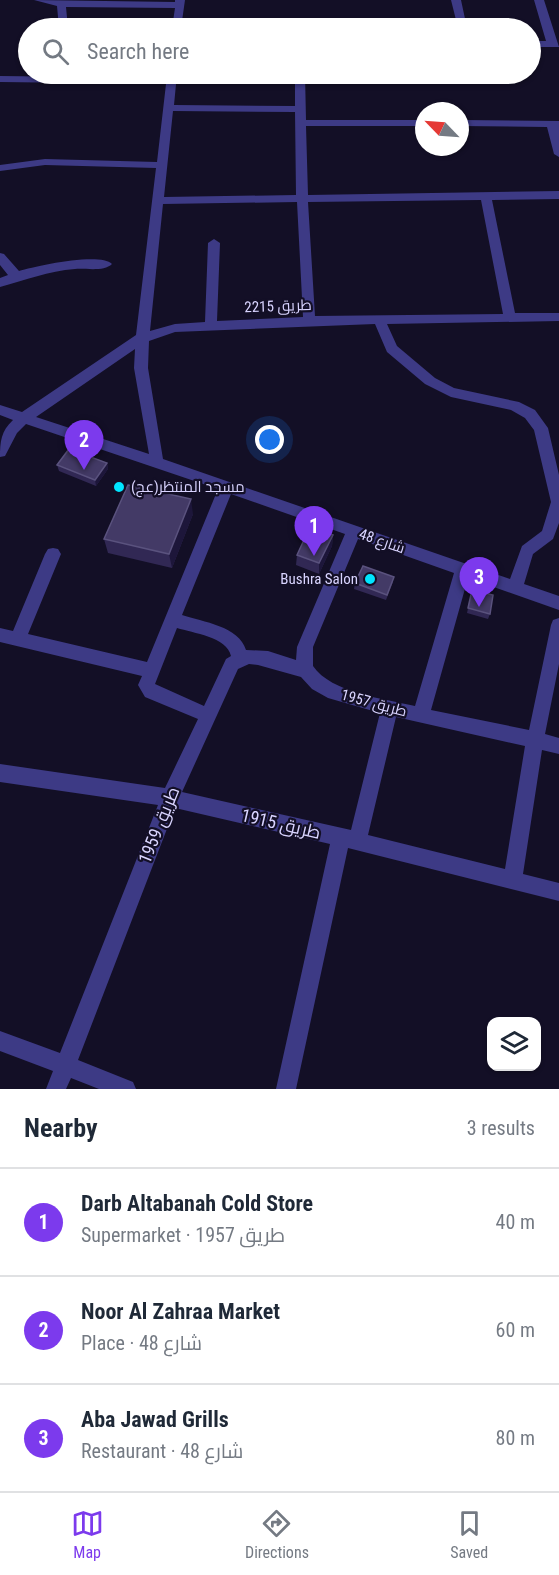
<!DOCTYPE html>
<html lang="en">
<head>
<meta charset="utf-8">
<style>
	:root { --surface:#fff; --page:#f6f6f7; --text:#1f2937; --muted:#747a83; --line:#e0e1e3; --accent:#7c3aed }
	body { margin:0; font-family:"Roboto Condensed",Cairo,sans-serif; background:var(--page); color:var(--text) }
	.controls { position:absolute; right:18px; bottom:18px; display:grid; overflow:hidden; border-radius:12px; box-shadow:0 2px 4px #0004 }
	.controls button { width:54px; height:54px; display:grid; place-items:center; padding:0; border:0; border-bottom:2px solid var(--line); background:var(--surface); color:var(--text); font:30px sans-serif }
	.compass { position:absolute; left:415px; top:102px; width:54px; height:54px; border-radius:50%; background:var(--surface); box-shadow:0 2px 4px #0004; rotate:295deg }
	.you { position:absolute; left:270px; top:440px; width:21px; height:21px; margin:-15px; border:4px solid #fff; border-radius:50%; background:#1a73e8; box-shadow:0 0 0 9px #1a73e833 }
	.badge { display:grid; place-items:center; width:39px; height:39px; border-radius:50%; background:var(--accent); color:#fff; font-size:20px; font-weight:700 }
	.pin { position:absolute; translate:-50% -50px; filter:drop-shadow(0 2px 3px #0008) }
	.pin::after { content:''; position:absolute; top:32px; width:21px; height:18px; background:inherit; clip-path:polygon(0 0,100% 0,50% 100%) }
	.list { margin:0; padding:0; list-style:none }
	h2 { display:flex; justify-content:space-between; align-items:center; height:78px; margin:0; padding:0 24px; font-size:26px }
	h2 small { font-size:20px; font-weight:400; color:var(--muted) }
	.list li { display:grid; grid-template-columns:39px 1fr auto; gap:18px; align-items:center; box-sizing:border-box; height:108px; padding:0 24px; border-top:2px solid var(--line) }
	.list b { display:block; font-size:22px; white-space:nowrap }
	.list p { margin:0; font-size:20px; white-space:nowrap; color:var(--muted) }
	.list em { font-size:20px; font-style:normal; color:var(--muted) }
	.icon { flex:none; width:33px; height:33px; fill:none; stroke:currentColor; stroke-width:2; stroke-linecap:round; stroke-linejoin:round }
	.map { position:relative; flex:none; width:559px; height:1089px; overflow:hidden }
	.search { position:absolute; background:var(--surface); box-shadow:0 2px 4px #0004; left:18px; right:18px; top:18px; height:66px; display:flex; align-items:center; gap:15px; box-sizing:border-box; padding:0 21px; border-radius:33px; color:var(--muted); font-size:22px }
	.sheet { height:402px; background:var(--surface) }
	nav { display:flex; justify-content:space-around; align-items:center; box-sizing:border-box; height:84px; border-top:2px solid var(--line); background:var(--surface); font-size:16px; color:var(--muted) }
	nav a { display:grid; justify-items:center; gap:3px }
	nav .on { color:var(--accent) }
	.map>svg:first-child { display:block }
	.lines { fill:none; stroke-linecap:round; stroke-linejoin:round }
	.minor { fill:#3d3a85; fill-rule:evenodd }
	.wall { fill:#312854 }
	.shaded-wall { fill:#1d163a }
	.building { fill:#433a66; stroke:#5a527e; stroke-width:1.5 }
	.poi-dot { fill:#00e5ff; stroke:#130f26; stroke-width:2 }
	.labels { text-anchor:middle; stroke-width:4.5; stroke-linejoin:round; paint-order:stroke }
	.street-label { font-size:15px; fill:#d9d4ff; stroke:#130f26 }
	.poi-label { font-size:15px; fill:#d9d4ff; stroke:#130f26; text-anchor:start }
	.near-street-label { font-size:18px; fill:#d9d4ff; stroke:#130f26 }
</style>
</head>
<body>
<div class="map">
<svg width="559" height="1089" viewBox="0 0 559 1089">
	<rect width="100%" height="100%" fill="#130f26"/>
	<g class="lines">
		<!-- minor -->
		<path class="minor" d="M 34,0 L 175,2 L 175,0 L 185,0 L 181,28 L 172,28 L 175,8 L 66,7 L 68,28 L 59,28 L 57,6 Z
			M 451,0 L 461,0 L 467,28 L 458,28 Z
			M 534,0 L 544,0 L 559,47 L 530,47 L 530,41 L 546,41 Z
			M 167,74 L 177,74 L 174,105 L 295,106 L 295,74 L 305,74 L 306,120 L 424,120 L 424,126 L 306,126 L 308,195 L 559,191 L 559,199 L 492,200 L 515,313 L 559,313 L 559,321 L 387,324 L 397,346 L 435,378 L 454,388 L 519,402 L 535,410 L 548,428 L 559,475 L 559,523 L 553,539 L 533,554 L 524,584 L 559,596 L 559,610 L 468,578 L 431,710 L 529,730 L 551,625 L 553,620 L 559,618 L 559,664 L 545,734 L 559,738 L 559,754 L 542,750 L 523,874 L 559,883 L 559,901 L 348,848 L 296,1089 L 276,1089 L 330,844 L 175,808 L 78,1060 L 133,1082 L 136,1089 L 99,1089 L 71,1078 L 66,1089 L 46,1089 L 53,1071 L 0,1051 L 0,1031 L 60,1053 L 158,805 L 0,782 L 0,764 L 165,788 L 198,719 L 145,697 L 138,685 L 142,676 L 0,642 L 0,628 L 13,631 L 45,554 L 48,549 L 53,548 L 58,549 L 61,554 L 28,634 L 147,662 L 218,489 L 26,424 L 17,433 L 5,456 L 0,457 C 0,442 1,431 13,420 L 0,415 L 0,405 L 22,412 L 136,335 L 156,168 L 45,165 L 0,171 L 0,165 L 45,159 L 157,162 L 166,84 L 0,82 L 0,76 L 167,78 ZM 173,111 L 295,112 L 296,195 L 164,197 ZM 481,200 L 503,314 L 315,316 L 308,202 ZM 297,202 L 303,317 L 217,321 L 220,243 L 214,239 L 208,243 L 205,322 L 175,324 L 150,331 L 163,204 ZM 375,324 L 387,352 L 425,384 L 451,397 L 511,410 L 525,418 L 534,430 L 551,502 L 542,531 L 522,546 L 510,579 L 163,459 L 148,368 L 149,341 L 175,332 ZM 135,349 L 134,368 L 149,454 L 36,417 ZM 231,494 L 345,534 L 297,647 L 296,660 L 268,651 L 246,650 C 239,626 203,622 182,615 ZM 358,539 L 454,573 L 415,706 C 386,699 331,693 313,666 L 313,647 ZM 177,628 C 193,633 227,637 231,656 L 226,659 L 204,706 L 155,684 ZM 258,665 L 301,677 L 312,689 L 328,698 L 380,713 L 351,830 L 182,792 L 238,669 L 249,664 ZM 396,717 L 525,746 L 505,869 L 368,835 Z
			M 460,120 L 559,121 L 559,157 L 554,154 L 547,127 L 460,126 Z
			M 0,253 L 4,254 L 19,271 C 36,266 100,252 112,264 C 104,272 86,268 75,269 C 48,271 26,280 0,287 L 0,278 L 8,275 L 0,265 Z"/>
	</g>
	<!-- wall -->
	<path class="wall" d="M 107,463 L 108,469 L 96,486 L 59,471 L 57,465 Z
		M 193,514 L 172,568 L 108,553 L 104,539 Z
		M 333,535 L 332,546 L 319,574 L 296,565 L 297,555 Z
		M 393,582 L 386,600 L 354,589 L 355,583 Z
		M 472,590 L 490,614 L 488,619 L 467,613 Z"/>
	<!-- shaded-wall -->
	<path class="shaded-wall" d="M 107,463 L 108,469 L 96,486 L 95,480 Z
		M 191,499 L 193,514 L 172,568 L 169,554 Z
		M 333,535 L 332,546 L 319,574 L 319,563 Z"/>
	<!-- building -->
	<path class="building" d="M 69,449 L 107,463 L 95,480 L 57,465 Z
		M 128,485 L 191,499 L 169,554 L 104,539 Z
		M 310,527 L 333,535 L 319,563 L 297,555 Z
		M 363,566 L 394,577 L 387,595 L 355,583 Z
		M 472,590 L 493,595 L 490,614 L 468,608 Z"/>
	<!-- markers -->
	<g class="poi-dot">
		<circle cx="119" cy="487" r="6"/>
		<circle cx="370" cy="579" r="6"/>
	</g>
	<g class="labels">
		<!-- street labels -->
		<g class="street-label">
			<text transform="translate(278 306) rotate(-2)" y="5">طريق 2215</text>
			<text transform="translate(382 541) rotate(19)" y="5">شارع 48</text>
			<text transform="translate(374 703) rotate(15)" y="5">طريق 1957</text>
		</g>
		<!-- poi labels -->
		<g class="poi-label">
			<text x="131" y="492">مسجد المنتظر(عج)</text>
			<text x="358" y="584" text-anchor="end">Bushra Salon</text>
		</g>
		<!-- near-street labels -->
		<g class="near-street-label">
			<text transform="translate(281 824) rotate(13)" y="6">طريق 1915</text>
			<text transform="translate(159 825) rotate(-68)" y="6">طريق 1959</text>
		</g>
	</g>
</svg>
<div class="controls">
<button><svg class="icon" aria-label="layers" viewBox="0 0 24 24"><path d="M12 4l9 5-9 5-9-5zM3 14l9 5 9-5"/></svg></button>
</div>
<svg class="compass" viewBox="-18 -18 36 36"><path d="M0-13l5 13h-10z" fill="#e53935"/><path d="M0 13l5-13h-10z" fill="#747a83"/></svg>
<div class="you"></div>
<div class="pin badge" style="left:314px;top:556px">1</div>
<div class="pin badge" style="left:84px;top:470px">2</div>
<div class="pin badge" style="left:479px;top:607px">3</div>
<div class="search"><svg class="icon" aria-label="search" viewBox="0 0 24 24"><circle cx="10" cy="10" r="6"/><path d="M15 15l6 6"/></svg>Search here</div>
</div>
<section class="sheet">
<h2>Nearby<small>3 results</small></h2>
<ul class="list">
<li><span class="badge">1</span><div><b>Darb Altabanah Cold Store</b><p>Supermarket · طريق 1957</p></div><em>40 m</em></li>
<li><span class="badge">2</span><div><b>Noor Al Zahraa Market</b><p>Place · شارع 48</p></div><em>60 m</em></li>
<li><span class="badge">3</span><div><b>Aba Jawad Grills</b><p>Restaurant · شارع 48</p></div><em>80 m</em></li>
</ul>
</section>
<nav>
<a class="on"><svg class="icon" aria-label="map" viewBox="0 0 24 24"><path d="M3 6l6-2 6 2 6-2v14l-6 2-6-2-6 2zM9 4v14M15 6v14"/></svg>Map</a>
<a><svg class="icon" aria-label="directions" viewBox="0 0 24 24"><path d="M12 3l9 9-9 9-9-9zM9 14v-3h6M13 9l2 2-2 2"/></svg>Directions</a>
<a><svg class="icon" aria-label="saved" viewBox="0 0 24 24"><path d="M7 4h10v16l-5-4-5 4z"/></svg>Saved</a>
</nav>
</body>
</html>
